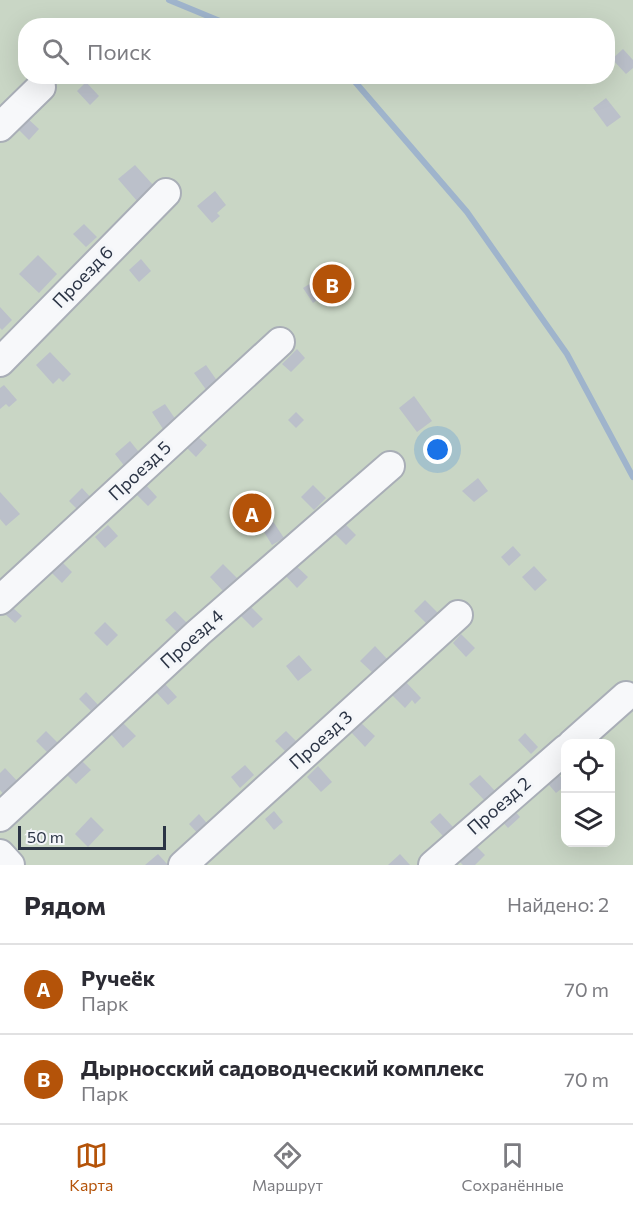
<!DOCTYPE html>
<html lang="ru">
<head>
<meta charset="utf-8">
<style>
	:root { --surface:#fff; --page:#f7f7f7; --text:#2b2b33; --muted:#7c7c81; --line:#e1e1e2; --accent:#b45309 }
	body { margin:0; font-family:Commissioner,sans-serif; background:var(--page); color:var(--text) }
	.controls { position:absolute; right:18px; bottom:18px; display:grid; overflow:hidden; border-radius:12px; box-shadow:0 6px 24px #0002 }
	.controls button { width:54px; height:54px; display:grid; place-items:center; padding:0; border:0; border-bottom:2px solid var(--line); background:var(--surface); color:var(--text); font:30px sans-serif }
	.scale { position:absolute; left:18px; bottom:15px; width:148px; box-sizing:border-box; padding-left:6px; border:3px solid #2b3445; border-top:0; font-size:16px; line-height:21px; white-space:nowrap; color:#2b3445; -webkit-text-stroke:4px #f4f6f9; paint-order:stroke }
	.you { position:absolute; left:438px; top:450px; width:21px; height:21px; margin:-15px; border:4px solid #fff; border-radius:50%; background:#1a73e8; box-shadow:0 0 0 9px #1a73e833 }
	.badge { display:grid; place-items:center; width:39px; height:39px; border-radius:50%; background:var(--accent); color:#fff; font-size:20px; font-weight:700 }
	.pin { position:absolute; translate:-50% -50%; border:3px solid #fff; box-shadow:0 2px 6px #0006 }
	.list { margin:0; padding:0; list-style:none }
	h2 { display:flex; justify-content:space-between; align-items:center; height:78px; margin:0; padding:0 24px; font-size:26px }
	h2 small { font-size:20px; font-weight:400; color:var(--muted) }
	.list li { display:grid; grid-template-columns:39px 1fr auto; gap:18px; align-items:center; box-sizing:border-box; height:90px; padding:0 24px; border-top:2px solid var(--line) }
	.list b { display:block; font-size:22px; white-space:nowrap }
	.list p { margin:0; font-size:20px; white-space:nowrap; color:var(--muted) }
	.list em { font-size:20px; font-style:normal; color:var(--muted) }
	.icon { flex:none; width:33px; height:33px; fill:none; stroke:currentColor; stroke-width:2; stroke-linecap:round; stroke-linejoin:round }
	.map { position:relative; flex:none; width:633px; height:865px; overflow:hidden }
	.search { position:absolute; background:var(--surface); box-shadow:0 6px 24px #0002; left:18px; right:18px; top:18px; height:66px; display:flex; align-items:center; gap:15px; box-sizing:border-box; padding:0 21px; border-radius:24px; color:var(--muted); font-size:22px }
	.sheet { height:258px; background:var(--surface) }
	nav { display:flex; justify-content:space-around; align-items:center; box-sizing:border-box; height:84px; border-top:2px solid var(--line); background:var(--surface); font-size:16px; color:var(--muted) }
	nav a { display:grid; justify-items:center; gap:3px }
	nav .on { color:var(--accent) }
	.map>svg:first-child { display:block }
	.green { fill:#c9d6c5; fill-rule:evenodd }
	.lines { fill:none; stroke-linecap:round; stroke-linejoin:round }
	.stream { stroke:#9fb4cc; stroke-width:6 }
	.building { fill:#bbc0ca }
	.minor-casing { stroke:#a9aeb7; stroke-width:32 }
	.minor { stroke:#f7f8fa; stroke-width:28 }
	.labels { text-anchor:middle; stroke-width:6; stroke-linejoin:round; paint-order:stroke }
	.street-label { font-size:18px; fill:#2b3445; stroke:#f4f6f9 }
</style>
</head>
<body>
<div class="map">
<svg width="633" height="865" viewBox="0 0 633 865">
	<rect width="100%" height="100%" fill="#e4e7ec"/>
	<!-- green -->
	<path class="green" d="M 0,0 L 633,0 L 633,865 L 0,865 ZM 26,26 L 608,26 L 608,76 L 26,76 ZM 566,744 L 610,744 L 610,842 L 566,842 Z"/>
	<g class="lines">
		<!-- stream -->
		<path class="stream" d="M 169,0 L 232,26
			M 350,76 L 467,212 L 567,354 L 633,477"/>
	</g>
	<!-- building -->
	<path class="building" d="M 623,49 L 633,60 L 633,68 L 626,74 L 612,59 Z
		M 86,82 L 99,96 L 90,105 L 77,91 Z
		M 606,98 L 621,117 L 607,127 L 593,108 Z
		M 26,117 L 39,129 L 29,140 L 16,127 Z
		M 135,165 L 154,186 L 137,201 L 118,179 Z
		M 215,191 L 226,205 L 217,213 L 220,216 L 212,223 L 197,206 Z
		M 84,224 L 97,237 L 86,247 L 73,234 Z
		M 38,255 L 57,274 L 39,293 L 19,274 Z
		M 141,259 L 151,271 L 139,282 L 129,270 Z
		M 321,277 L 330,291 L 313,303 L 303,288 Z
		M 0,307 L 12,320 L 2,330 L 0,328 Z
		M 297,349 L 305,358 L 291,372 L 282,364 Z
		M 50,352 L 71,374 L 63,382 L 59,378 L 53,384 L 36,365 Z
		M 206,365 L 218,382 L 207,391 L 194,373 Z
		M 4,385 L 17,400 L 9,407 L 6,404 L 0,409 L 0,388 Z
		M 414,396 L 432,421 L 417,432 L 399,408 Z
		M 165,404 L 176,420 L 163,429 L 152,412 Z
		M 296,412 L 304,420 L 296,428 L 288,420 Z
		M 196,435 L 207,445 L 196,457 L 185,446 Z
		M 130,441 L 142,456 L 126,468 L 115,454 Z
		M 478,478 L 488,491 L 474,502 L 462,491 Z
		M 146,485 L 157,497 L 148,506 L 136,494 Z
		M 313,485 L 326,498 L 314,510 L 301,497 Z
		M 82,488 L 93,500 L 80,512 L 69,501 Z
		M 0,492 L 20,514 L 6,526 L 0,519 Z
		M 340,519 L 356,535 L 346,545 L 330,529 Z
		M 272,520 L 284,538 L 272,545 L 261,527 Z
		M 108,525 L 118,536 L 105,548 L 95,537 Z
		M 513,546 L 521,555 L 509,566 L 501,557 Z
		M 61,561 L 72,572 L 62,583 L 50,571 Z
		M 293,563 L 308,577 L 297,588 L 283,573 Z
		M 223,564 L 237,578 L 223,591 L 210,577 Z
		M 534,566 L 547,580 L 535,591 L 522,577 Z
		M 425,600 L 438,613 L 427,624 L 414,611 Z
		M 249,605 L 263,619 L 253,628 L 239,614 Z
		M 13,608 L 22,616 L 15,623 L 6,615 Z
		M 175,611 L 189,625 L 179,634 L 165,620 Z
		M 105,622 L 118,635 L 107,646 L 94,633 Z
		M 461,634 L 475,648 L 466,657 L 453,643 Z
		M 375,646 L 388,660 L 374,674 L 360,661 Z
		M 299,655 L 312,670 L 298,681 L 286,666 Z
		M 403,679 L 421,698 L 415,704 L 412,700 L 405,708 L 390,693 Z
		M 165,684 L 177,697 L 168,705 L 156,692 Z
		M 86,692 L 101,708 L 94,714 L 79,699 Z
		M 360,722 L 375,736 L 365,747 L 351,732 Z
		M 123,723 L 136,736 L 123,748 L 111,734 Z
		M 46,731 L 58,743 L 48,753 L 36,741 Z
		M 286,731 L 299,744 L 288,754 L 275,741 Z
		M 525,733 L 538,747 L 531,754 L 518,740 Z
		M 79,758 L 91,770 L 76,784 L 64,772 Z
		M 245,765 L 254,775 L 240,788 L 231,777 Z
		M 318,766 L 332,782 L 321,792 L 307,777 Z
		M 5,768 L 19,783 L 5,796 L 0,790 L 0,773 Z
		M 554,770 L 566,782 L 566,785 L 556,793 L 544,779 Z
		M 480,775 L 496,792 L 486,802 L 469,784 Z
		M 512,808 L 520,817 L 508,828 L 500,819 Z
		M 274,811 L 283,822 L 274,830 L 265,819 Z
		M 440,813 L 453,827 L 443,836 L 430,822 Z
		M 199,814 L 211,828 L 201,837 L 189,824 Z
		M 91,817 L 104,830 L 88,847 L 75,834 Z
		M 472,842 L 485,855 L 475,865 L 463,865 L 456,858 Z
		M 158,854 L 168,865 L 145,865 Z
		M 400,854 L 410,865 L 388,865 Z"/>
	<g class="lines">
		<defs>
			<path id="minor" d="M 0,127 L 41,87
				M 0,362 L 166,193
				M 0,600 L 280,342
				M 572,744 L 626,696
				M 0,817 L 198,633 L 390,466
				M 0,854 L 10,865
				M 183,865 L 458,615
				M 433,865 L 566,749"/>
		</defs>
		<!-- minor casing -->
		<use href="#minor" class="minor-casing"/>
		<!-- minor -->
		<use href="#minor" class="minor"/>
	</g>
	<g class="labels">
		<!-- street labels -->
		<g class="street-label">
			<text transform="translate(83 277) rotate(-46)" y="6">Проезд 6</text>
			<text transform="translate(140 471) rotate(-43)" y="6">Проезд 5</text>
			<text transform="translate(192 639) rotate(-42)" y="6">Проезд 4</text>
			<text transform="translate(321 740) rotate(-42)" y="6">Проезд 3</text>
			<text transform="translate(499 806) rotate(-41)" y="6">Проезд 2</text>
		</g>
	</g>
</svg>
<div class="controls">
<button><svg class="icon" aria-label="locate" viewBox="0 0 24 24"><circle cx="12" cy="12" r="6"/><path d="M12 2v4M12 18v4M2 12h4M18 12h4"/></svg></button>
<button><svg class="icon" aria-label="layers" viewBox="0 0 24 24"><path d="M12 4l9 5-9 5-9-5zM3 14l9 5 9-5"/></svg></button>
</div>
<div class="scale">50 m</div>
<div class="you"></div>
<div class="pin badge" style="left:252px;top:513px">A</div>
<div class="pin badge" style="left:332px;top:284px">B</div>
<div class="search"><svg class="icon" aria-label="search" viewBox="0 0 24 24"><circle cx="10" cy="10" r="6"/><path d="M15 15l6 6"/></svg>Поиск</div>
</div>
<section class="sheet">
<h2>Рядом<small>Найдено: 2</small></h2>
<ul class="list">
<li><span class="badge">A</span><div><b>Ручеёк</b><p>Парк</p></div><em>70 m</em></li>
<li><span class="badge">B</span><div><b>Дырносский садоводческий комплекс</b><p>Парк</p></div><em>70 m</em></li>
</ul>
</section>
<nav>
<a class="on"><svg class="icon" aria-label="map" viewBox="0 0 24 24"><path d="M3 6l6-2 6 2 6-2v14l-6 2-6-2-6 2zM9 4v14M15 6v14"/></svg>Карта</a>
<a><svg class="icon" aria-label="directions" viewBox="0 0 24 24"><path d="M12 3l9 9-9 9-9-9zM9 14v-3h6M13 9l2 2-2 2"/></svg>Маршрут</a>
<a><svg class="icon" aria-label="saved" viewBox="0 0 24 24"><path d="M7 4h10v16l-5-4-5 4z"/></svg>Сохранённые</a>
</nav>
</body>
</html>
